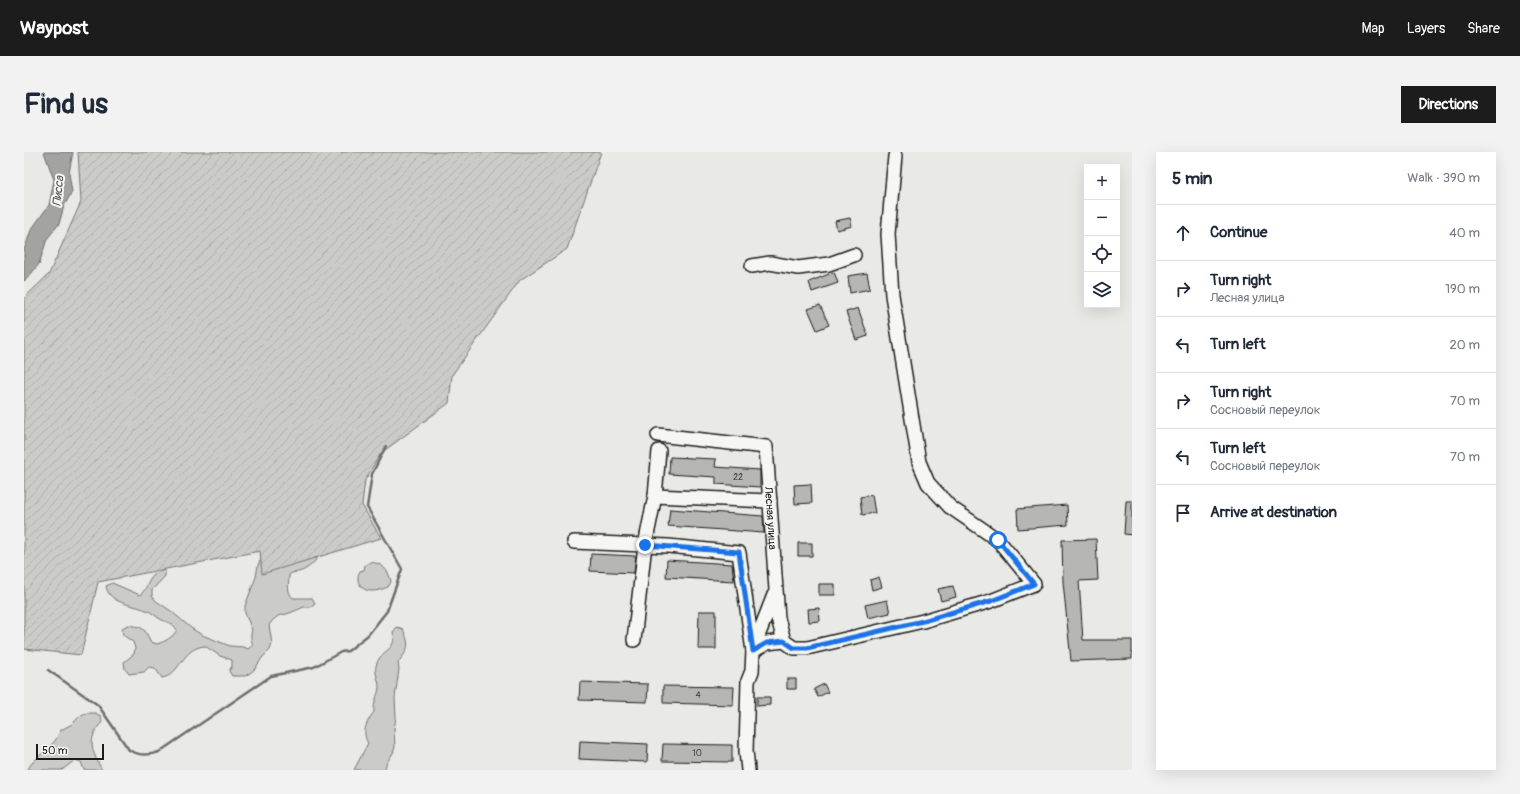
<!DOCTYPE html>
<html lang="en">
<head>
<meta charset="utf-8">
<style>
	:root { --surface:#fff; --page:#f2f2f3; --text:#1f2937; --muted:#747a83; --line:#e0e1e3; --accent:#1c1c1c }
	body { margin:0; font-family:Pangolin,sans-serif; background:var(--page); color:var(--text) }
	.controls { position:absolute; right:12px; top:12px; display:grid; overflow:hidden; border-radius:0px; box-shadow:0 4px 16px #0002 }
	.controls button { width:36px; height:36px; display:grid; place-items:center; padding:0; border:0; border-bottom:1px solid var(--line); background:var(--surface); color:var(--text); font:20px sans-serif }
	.scale { position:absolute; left:12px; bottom:10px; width:68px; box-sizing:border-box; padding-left:4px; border:2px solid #1c1c1c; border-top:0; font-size:11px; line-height:14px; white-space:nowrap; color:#1c1c1c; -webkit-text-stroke:3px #f6f6f2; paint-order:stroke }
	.stop { position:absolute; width:12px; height:12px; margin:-9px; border:3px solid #1a73e8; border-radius:50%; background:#fff }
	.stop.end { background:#1a73e8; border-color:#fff; box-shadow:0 1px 4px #0008 }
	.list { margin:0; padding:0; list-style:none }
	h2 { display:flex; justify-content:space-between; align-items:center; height:52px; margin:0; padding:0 16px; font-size:17px }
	h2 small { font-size:13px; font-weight:400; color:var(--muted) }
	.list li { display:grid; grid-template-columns:26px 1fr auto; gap:12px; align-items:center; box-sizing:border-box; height:56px; padding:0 16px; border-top:1px solid var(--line) }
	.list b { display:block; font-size:15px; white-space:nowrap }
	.list p { margin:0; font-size:13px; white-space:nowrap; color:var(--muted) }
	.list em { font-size:13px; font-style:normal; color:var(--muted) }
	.icon { flex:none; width:22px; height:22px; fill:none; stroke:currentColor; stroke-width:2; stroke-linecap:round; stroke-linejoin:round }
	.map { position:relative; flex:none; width:1108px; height:618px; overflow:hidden; border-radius:0px }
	header { display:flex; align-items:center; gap:24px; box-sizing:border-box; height:56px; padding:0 20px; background:var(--accent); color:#fff }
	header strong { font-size:19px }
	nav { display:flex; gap:22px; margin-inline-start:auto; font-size:14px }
	.intro { display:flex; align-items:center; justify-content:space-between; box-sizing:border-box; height:96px; padding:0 24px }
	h1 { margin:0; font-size:28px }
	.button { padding:10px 18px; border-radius:0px; background:var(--accent); color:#fff; font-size:14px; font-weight:700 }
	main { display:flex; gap:24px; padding:0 24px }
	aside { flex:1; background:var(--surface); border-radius:0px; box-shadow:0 4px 16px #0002 }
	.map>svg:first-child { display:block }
	.grass { fill:#cbcbc7; stroke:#747472 }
	.garden { fill:url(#garden-furrows); stroke:#747472 }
	.water { fill:#a3a3a1; stroke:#6d6d6c }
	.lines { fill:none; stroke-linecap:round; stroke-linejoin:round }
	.stream { stroke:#6d6d6c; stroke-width:2.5 }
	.building { fill:#b6b6b3; stroke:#1c1c1c }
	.minor-casing { stroke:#1c1c1c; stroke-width:16 }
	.minor { stroke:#f6f6f2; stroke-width:13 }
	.route { stroke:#1a73e8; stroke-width:5 }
	.labels { text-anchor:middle; stroke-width:4; stroke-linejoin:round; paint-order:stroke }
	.number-label { font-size:9px; fill:#424242 }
	.street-label { font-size:11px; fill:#1c1c1c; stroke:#f6f6f2 }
	.water-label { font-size:12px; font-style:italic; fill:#525251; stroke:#f6f6f2 }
</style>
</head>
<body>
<header>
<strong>Waypost</strong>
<nav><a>Map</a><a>Layers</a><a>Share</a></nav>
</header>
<div class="intro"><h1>Find us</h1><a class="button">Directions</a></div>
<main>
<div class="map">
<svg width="1108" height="618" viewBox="0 0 1108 618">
	<defs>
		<pattern id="garden-furrows" width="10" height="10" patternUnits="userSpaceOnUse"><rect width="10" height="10" fill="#cbcbc7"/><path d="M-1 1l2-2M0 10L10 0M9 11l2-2" fill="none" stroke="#aeaeaa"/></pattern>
	</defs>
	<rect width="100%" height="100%" fill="#e9e9e5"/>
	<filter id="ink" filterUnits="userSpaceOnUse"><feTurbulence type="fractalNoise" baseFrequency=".025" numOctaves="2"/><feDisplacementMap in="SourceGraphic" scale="8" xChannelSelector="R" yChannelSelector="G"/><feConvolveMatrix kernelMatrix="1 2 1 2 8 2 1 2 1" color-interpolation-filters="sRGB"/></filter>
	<g filter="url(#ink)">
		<!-- grass -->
		<path class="grass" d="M 290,400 L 294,405 C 289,412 283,418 274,420 C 270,421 268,420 265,423 C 265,432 262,439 269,446 L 288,446 L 291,451 L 286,455 L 280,455 L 266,461 L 254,464 L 249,468 L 245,473 L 248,492 L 246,498 L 238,506 L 231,517 L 226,521 L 221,524 L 208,524 L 205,519 L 208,514 L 208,508 L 196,504 L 181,494 C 157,496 157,523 138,526 L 131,516 L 125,515 L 120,520 L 105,522 L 101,517 L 100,510 L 110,502 L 111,496 L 109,490 L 99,483 L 98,476 L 104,473 L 116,475 L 121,479 L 127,490 L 133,492 C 142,489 148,486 153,478 C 149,471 145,471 138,468 C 132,465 128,460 122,458 C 108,452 85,452 82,434 L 88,431 L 116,443 C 127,433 122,423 141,418 L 141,424 L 128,438 L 128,444 L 132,449 L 147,459 L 167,476 L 178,483 L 206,494 L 219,495 L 224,497 L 229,493 C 227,488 226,484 228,478 L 221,461 L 221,454 L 232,425 L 234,413 L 237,407 Z
			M 346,410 C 358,411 365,418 367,430 L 364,435 C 354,439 341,443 335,431 C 333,427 334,423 336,419 L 340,418 L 341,413 Z
			M 373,475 L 379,477 C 387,495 384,497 374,511 L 375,517 L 371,546 L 372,565 L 370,577 L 371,595 L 369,601 L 362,612 L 361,618 L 330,618 L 344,591 C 337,580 343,569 350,560 C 349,551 354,544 355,535 C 355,526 349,520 353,511 C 359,496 373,499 369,480 Z
			M 63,561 L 71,561 L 77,564 L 78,570 C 62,588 68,599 78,618 L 60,618 L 57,610 L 51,608 L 38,618 L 3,618 L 8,611 L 31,589 L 37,578 L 48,572 L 57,563 Z"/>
		<!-- garden -->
		<path class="garden" d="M 54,0 L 577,0 L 543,97 L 496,128 L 428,223 L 425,251 L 357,301 L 341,328 L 338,353 L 357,386 L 238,422 L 236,399 L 74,430 L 57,503 L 0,497 L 0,146 L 25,122 L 57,50 Z"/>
		<!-- water -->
		<path class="water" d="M 20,0 L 49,0 L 45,21 L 48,40 L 40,54 L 35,72 L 23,87 L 15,112 L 3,127 L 0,129 L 0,98 L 7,78 L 25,53 L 30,28 Z"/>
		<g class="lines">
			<!-- stream -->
			<path class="stream" d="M 24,518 L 74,553 L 105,598 C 115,604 124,604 135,600 L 247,524 L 290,515 L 317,500 L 324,499 L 344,483 L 363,459 L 378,417 L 343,355 L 348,322 L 362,294"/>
		</g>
		<!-- building -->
		<path class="building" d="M 826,66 L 828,74 L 813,78 L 811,69 Z
			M 810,120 L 814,131 L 788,140 L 785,130 Z
			M 843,121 L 846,137 L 826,141 L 824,124 Z
			M 796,153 L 805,173 L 793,178 L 784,157 Z
			M 834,156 L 844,184 L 832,188 L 822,160 Z
			M 646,305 L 692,307 L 691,315 L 736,318 L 736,335 L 692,332 L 692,325 L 645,322 Z
			M 787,332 L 788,351 L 771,352 L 770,333 Z
			M 848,343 L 851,361 L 838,363 L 836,345 Z
			M 1102,349 L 1108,349 L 1108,383 L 1100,382 Z
			M 1043,353 L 1044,373 L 994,377 L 993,357 Z
			M 646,357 L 739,364 L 740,381 L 644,374 Z
			M 1072,387 L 1074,428 L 1055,429 L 1059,488 L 1108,488 L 1108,507 L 1047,509 L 1039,430 L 1038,388 Z
			M 774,391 L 788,391 L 788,404 L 774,404 Z
			M 567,402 L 612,404 L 610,421 L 566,419 Z
			M 643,408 L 708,412 L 710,429 L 642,425 Z
			M 855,425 L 858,435 L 848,438 L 846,428 Z
			M 795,432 L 811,432 L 811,443 L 795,443 Z
			M 929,434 L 932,445 L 917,449 L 914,437 Z
			M 863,448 L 866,461 L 844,466 L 841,453 Z
			M 795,456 L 796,469 L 785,470 L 784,457 Z
			M 675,459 L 692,459 L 692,497 L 674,497 Z
			M 763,527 L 772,527 L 772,537 L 763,537 Z
			M 556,530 L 624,532 L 623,550 L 555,548 Z
			M 800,532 L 804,540 L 794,545 L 790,537 Z
			M 639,534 L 710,535 L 709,553 L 639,551 Z
			M 733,545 L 746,545 L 746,553 L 733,554 Z
			M 556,589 L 624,592 L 623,610 L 555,607 Z
			M 639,592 L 708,593 L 708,610 L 638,609 Z"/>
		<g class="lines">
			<defs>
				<g id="minor">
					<path d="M 728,114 L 746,111 L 774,116 L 805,112 L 830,103"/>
					<path id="s1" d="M 634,283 L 742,295 L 754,466 L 760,489 L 770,496 L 783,496 L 899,469 L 967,449 L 1010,432 L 974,388 L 926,355 L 904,331 L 895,310 L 868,143 L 864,82 L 871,4"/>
					<path d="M 631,344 L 746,349"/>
					<path d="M 550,390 L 644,394 L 715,401 L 729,499 L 728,519 L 724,529 L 722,599 L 724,618"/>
					<path d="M 610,488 L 621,393 L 631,344 L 635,299"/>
					<path d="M 729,497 L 750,443"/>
					<path d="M 729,499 L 743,491 L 760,489"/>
				</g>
			</defs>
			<!-- minor casing -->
			<use href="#minor" class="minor-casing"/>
			<!-- minor -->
			<use href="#minor" class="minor"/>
		</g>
	</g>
	<g class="lines" filter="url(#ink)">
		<!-- route -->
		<path class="route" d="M 621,393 L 715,400 L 729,499 L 743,491 L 760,489 L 770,496 L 783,496 L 899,469 L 967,449 L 1010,432 L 974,388"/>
	</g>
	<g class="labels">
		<!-- number labels -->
		<g class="number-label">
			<text x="714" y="328">22</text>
			<text x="674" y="546">4</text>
			<text x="673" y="604">10</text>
		</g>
		<!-- street labels -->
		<g class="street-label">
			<text dy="4" stroke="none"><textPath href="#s1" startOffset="180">Лесная улица</textPath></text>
		</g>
		<!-- water labels -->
		<g class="water-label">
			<text transform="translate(34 39) rotate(-84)" y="4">Писса</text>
		</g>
	</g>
</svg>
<div class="controls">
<button>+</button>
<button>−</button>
<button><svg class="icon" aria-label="locate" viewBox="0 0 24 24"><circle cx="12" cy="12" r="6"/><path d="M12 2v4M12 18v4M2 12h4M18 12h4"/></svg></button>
<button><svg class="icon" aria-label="layers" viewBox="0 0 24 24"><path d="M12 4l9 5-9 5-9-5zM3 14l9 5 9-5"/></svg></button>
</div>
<div class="scale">50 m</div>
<div class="stop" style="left:974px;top:388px"></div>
<div class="stop end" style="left:621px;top:393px"></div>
</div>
<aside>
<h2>5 min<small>Walk · 390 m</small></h2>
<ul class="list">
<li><svg class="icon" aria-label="ahead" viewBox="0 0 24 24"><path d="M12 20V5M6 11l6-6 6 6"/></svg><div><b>Continue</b></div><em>40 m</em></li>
<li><svg class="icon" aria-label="right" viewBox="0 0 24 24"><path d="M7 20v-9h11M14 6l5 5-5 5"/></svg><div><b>Turn right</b><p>Лесная улица</p></div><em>190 m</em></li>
<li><svg class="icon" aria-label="left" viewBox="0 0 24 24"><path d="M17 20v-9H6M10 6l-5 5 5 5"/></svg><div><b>Turn left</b></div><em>20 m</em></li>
<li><svg class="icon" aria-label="right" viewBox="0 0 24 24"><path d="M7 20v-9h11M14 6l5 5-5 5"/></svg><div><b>Turn right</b><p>Сосновый переулок</p></div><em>70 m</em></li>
<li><svg class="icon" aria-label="left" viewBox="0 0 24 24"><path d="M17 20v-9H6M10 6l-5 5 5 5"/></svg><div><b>Turn left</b><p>Сосновый переулок</p></div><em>70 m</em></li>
<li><svg class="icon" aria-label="arrive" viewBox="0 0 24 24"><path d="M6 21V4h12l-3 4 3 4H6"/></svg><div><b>Arrive at destination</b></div></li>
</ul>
</aside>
</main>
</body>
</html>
